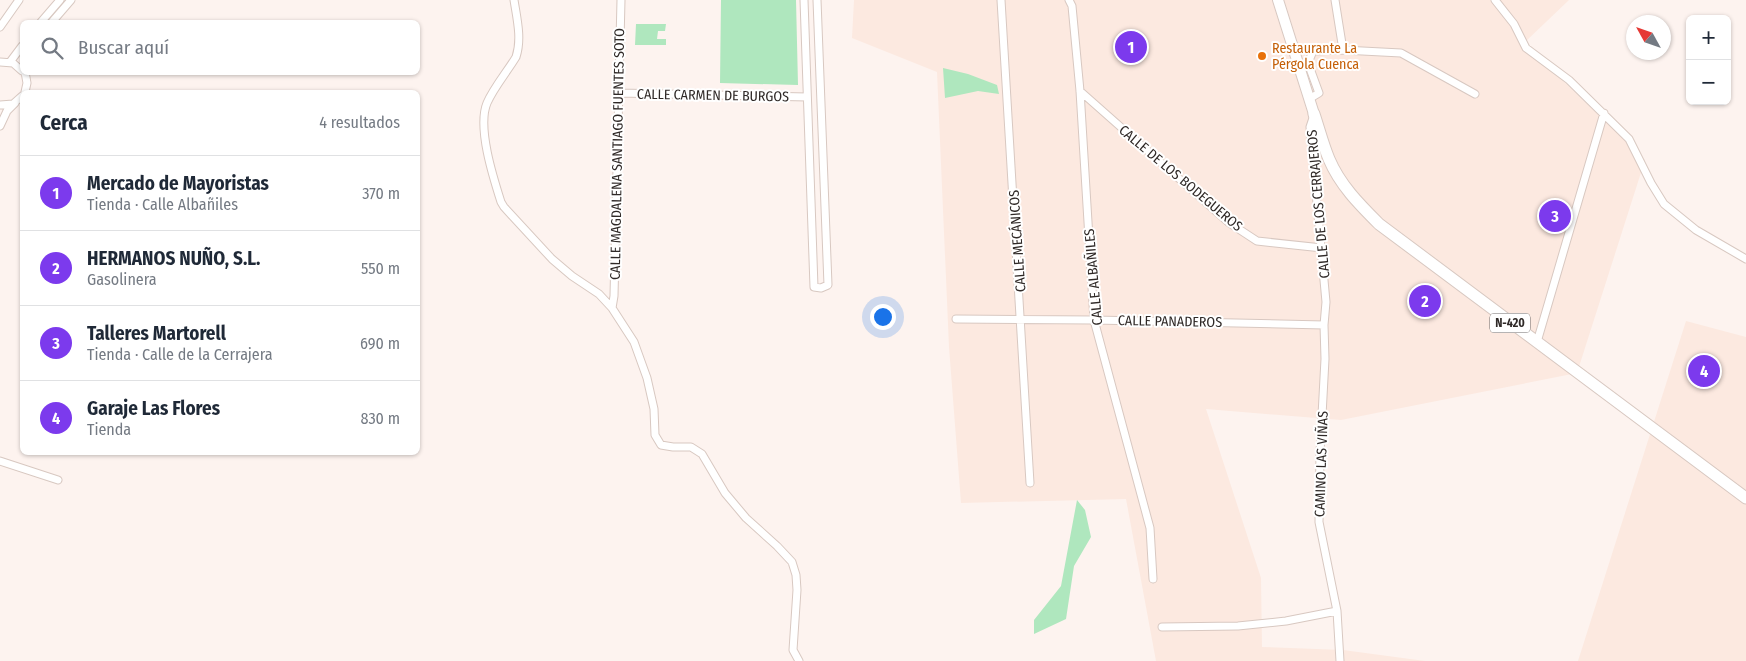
<!DOCTYPE html>
<html lang="es">
<head>
<meta charset="utf-8">
<style>
	:root { --surface:#fff; --page:#f2f2f3; --text:#1f2937; --muted:#747a83; --line:#e0e1e3; --accent:#7c3aed }
	body { margin:0; font-family:"Fira Sans Condensed",sans-serif; background:var(--page); color:var(--text) }
	.controls { position:absolute; right:15px; top:15px; display:grid; overflow:hidden; border-radius:8px; box-shadow:0 1px 4px #0004 }
	.controls button { width:45px; height:45px; display:grid; place-items:center; padding:0; border:0; border-bottom:1px solid var(--line); background:var(--surface); color:var(--text); font:25px sans-serif }
	.compass { position:absolute; left:1626px; top:15px; width:45px; height:45px; border-radius:50%; background:var(--surface); box-shadow:0 1px 4px #0004; rotate:310deg }
	.you { position:absolute; left:882px; top:316px; width:18px; height:18px; margin:-12px; border:4px solid #fff; border-radius:50%; background:#1a73e8; box-shadow:0 0 0 8px #1a73e833 }
	.badge { display:grid; place-items:center; width:32px; height:32px; border-radius:50%; background:var(--accent); color:#fff; font-size:16px; font-weight:700 }
	.pin { position:absolute; translate:-50% -50%; border:2px solid #fff; box-shadow:0 1px 5px #0006 }
	.list { margin:0; padding:0; list-style:none }
	h2 { display:flex; justify-content:space-between; align-items:center; height:65px; margin:0; padding:0 20px; font-size:21px }
	h2 small { font-size:16px; font-weight:400; color:var(--muted) }
	.list li { display:grid; grid-template-columns:32px 1fr auto; gap:15px; align-items:center; box-sizing:border-box; height:75px; padding:0 20px; border-top:1px solid var(--line) }
	.list b { display:block; font-size:19px; white-space:nowrap }
	.list p { margin:0; font-size:16px; white-space:nowrap; color:var(--muted) }
	.list em { font-size:16px; font-style:normal; color:var(--muted) }
	.icon { flex:none; width:28px; height:28px; fill:none; stroke:currentColor; stroke-width:2; stroke-linecap:round; stroke-linejoin:round }
	.map { position:relative; flex:none; width:1746px; height:661px; overflow:hidden }
	.search { position:absolute; background:var(--surface); box-shadow:0 1px 4px #0004; left:20px; top:20px; width:400px; height:55px; display:flex; align-items:center; gap:12px; box-sizing:border-box; padding:0 18px; border-radius:8px; color:var(--muted); font-size:19px }
	.panel { position:absolute; background:var(--surface); box-shadow:0 1px 4px #0004; left:20px; top:90px; width:400px; height:365px; border-radius:8px }
	.map>svg:first-child { display:block }
	.built { fill:#fce9e0 }
	.green { fill:#afe7be }
	.lines { fill:none; stroke-linecap:round; stroke-linejoin:round }
	.minor-casing { stroke:#d8c8c1; stroke-width:9 }
	.secondary-casing { stroke:#d8c8c1; stroke-width:12 }
	.trunk-casing { stroke:#d8c8c1; stroke-width:13 }
	.minor { stroke:#fff; stroke-width:7 }
	.secondary { stroke:#fff; stroke-width:10 }
	.trunk { stroke:#fff; stroke-width:11 }
	.food-dot { fill:#e8710a; stroke:#fff; stroke-width:2 }
	.labels { text-anchor:middle; stroke-width:4; stroke-linejoin:round; paint-order:stroke }
	.shield { fill:#fff; stroke:#6d6968; stroke-width:1 }
	.shield-label { font-size:12px; font-weight:bold; fill:#2f2927 }
	.food-label { font-size:14px; fill:#c56008; stroke:#fff; text-anchor:start }
	.street-label { font-size:14px; fill:#2f2927; stroke:#fff }
</style>
</head>
<body>
<div class="map">
<svg width="1746" height="661" viewBox="0 0 1746 661">
	<rect width="100%" height="100%" fill="#fdf3ef"/>
	<!-- built -->
	<path class="built" d="M 854,0 L 1569,0 L 1524,43 L 1645,160 L 1577,373 L 1341,420 L 1206,409 L 1261,578 L 1262,647 L 1343,650 L 1425,661 L 1156,661 L 1126,499 L 961,503 L 949,347 L 937,72 L 852,38 Z
		M 1686,321 L 1746,337 L 1746,661 L 1578,661 Z"/>
	<!-- green -->
	<path class="green" d="M 721,0 L 796,0 L 798,85 L 720,83 Z
		M 636,24 L 666,24 L 665,31 L 658,31 L 657,39 L 666,39 L 666,45 L 635,45 Z
		M 943,68 L 968,74 L 997,85 L 999,94 L 978,91 L 945,98 Z
		M 1077,500 L 1085,510 L 1091,537 L 1074,566 L 1066,619 L 1034,634 L 1034,620 L 1061,586 Z"/>
	<g class="lines">
		<defs>
			<path id="minor" d="M 514,0 C 517,19 522,39 516,57 C 507,72 494,87 487,103 C 477,127 493,177 501,202 L 504,207 L 552,259 L 572,276 L 599,294 L 612,308 L 634,342 L 647,378 L 654,409 L 655,435 L 661,445 L 673,447 L 691,447 L 702,454 L 725,493 L 746,518 L 777,546 L 792,562 L 796,575 L 797,590 L 793,650 L 799,661
				M 804,0 L 814,287 L 821,288 L 828,285 L 817,0
				M 1001,0 L 1030,483
				M 1069,0 L 1072,6 L 1080,91 L 1094,320 L 1150,528 L 1153,579
				M 1335,0 L 1343,50
				M 1495,0 L 1514,24 L 1526,48 L 1569,80 L 1629,139 L 1651,183 L 1664,204 L 1696,230 L 1746,259
				M 41,22 L 60,0
				M 52,22 L 71,0
				M 0,27 L 19,0
				M 0,62 L 13,63 L 22,71
				M 10,62 L 22,46
				M 1080,91 L 1228,222 L 1257,241 L 1322,248
				M 25,92 L 27,83 L 25,72
				M 619,93 L 807,97
				M 1309,99 L 1319,93 L 1308,63 L 1313,51 L 1343,50 L 1401,53 L 1475,94
				M 0,105 L 13,104 L 22,96
				M 1314,115 L 1310,127 L 1326,302 L 1324,325 L 1325,359 L 1320,453 L 1319,522 L 1337,611 L 1340,661
				M 0,126 L 7,111 L 15,103
				M 612,308 L 614,296 L 621,0
				M 956,319 L 1094,320 L 1324,325
				M 1537,342 L 1604,113
				M 0,461 L 58,480
				M 1162,627 L 1238,626 L 1286,621 L 1337,611"/>
			<path id="secondary" d="M 1278,0 L 1314,114"/>
			<path id="trunk" d="M 1314,114 C 1319,129 1323,145 1329,159 C 1340,185 1359,204 1379,224 L 1746,498"/>
		</defs>
		<!-- minor casing -->
		<use href="#minor" class="minor-casing"/>
		<!-- secondary casing -->
		<use href="#secondary" class="secondary-casing"/>
		<!-- trunk casing -->
		<use href="#trunk" class="trunk-casing"/>
		<!-- minor -->
		<use href="#minor" class="minor"/>
		<!-- secondary -->
		<use href="#secondary" class="secondary"/>
		<!-- trunk -->
		<use href="#trunk" class="trunk"/>
	</g>
	<!-- markers -->
	<circle class="food-dot" cx="1262" cy="56" r="5"/>
	<g class="labels">
		<!-- shield labels -->
		<rect class="shield" x="1490" y="313.5" width="40" height="19" rx="4"/>
		<g class="shield-label">
			<text x="1510" y="327">N-420</text>
		</g>
		<!-- food labels -->
		<g class="food-label">
			<text x="1272" y="53">Restaurante La<tspan x="1272" dy="16">Pérgola Cuenca</tspan></text>
		</g>
		<!-- street labels -->
		<g class="street-label">
			<text transform="translate(713 95) rotate(1)" y="5">CALLE CARMEN DE BURGOS</text>
			<text transform="translate(617 154) rotate(-89)" y="5">CALLE MAGDALENA SANTIAGO FUENTES SOTO</text>
			<text transform="translate(1181 178) rotate(40)" y="5">CALLE DE LOS BODEGUEROS</text>
			<text transform="translate(1318 204) rotate(-95)" y="5">CALLE DE LOS CERRAJEROS</text>
			<text transform="translate(1017 241) rotate(-94)" y="5">CALLE MECÁNICOS</text>
			<text transform="translate(1093 277) rotate(-95)" y="5">CALLE ALBAÑILES</text>
			<text transform="translate(1170 321) rotate(1)" y="5">CALLE PANADEROS</text>
			<text transform="translate(1321 464) rotate(-88)" y="5">CAMINO LAS VIÑAS</text>
		</g>
	</g>
</svg>
<div class="controls">
<button>+</button>
<button>−</button>
</div>
<svg class="compass" viewBox="-18 -18 36 36"><path d="M0-13l5 13h-10z" fill="#e53935"/><path d="M0 13l5-13h-10z" fill="#747a83"/></svg>
<div class="you"></div>
<div class="pin badge" style="left:1131px;top:47px">1</div>
<div class="pin badge" style="left:1425px;top:301px">2</div>
<div class="pin badge" style="left:1555px;top:216px">3</div>
<div class="pin badge" style="left:1704px;top:371px">4</div>
<div class="search"><svg class="icon" aria-label="search" viewBox="0 0 24 24"><circle cx="10" cy="10" r="6"/><path d="M15 15l6 6"/></svg>Buscar aquí</div>
<section class="panel">
<h2>Cerca<small>4 resultados</small></h2>
<ul class="list">
<li><span class="badge">1</span><div><b>Mercado de Mayoristas</b><p>Tienda · Calle Albañiles</p></div><em>370 m</em></li>
<li><span class="badge">2</span><div><b>HERMANOS NUÑO, S.L.</b><p>Gasolinera</p></div><em>550 m</em></li>
<li><span class="badge">3</span><div><b>Talleres Martorell</b><p>Tienda · Calle de la Cerrajera</p></div><em>690 m</em></li>
<li><span class="badge">4</span><div><b>Garaje Las Flores</b><p>Tienda</p></div><em>830 m</em></li>
</ul>
</section>
</div>
</body>
</html>
